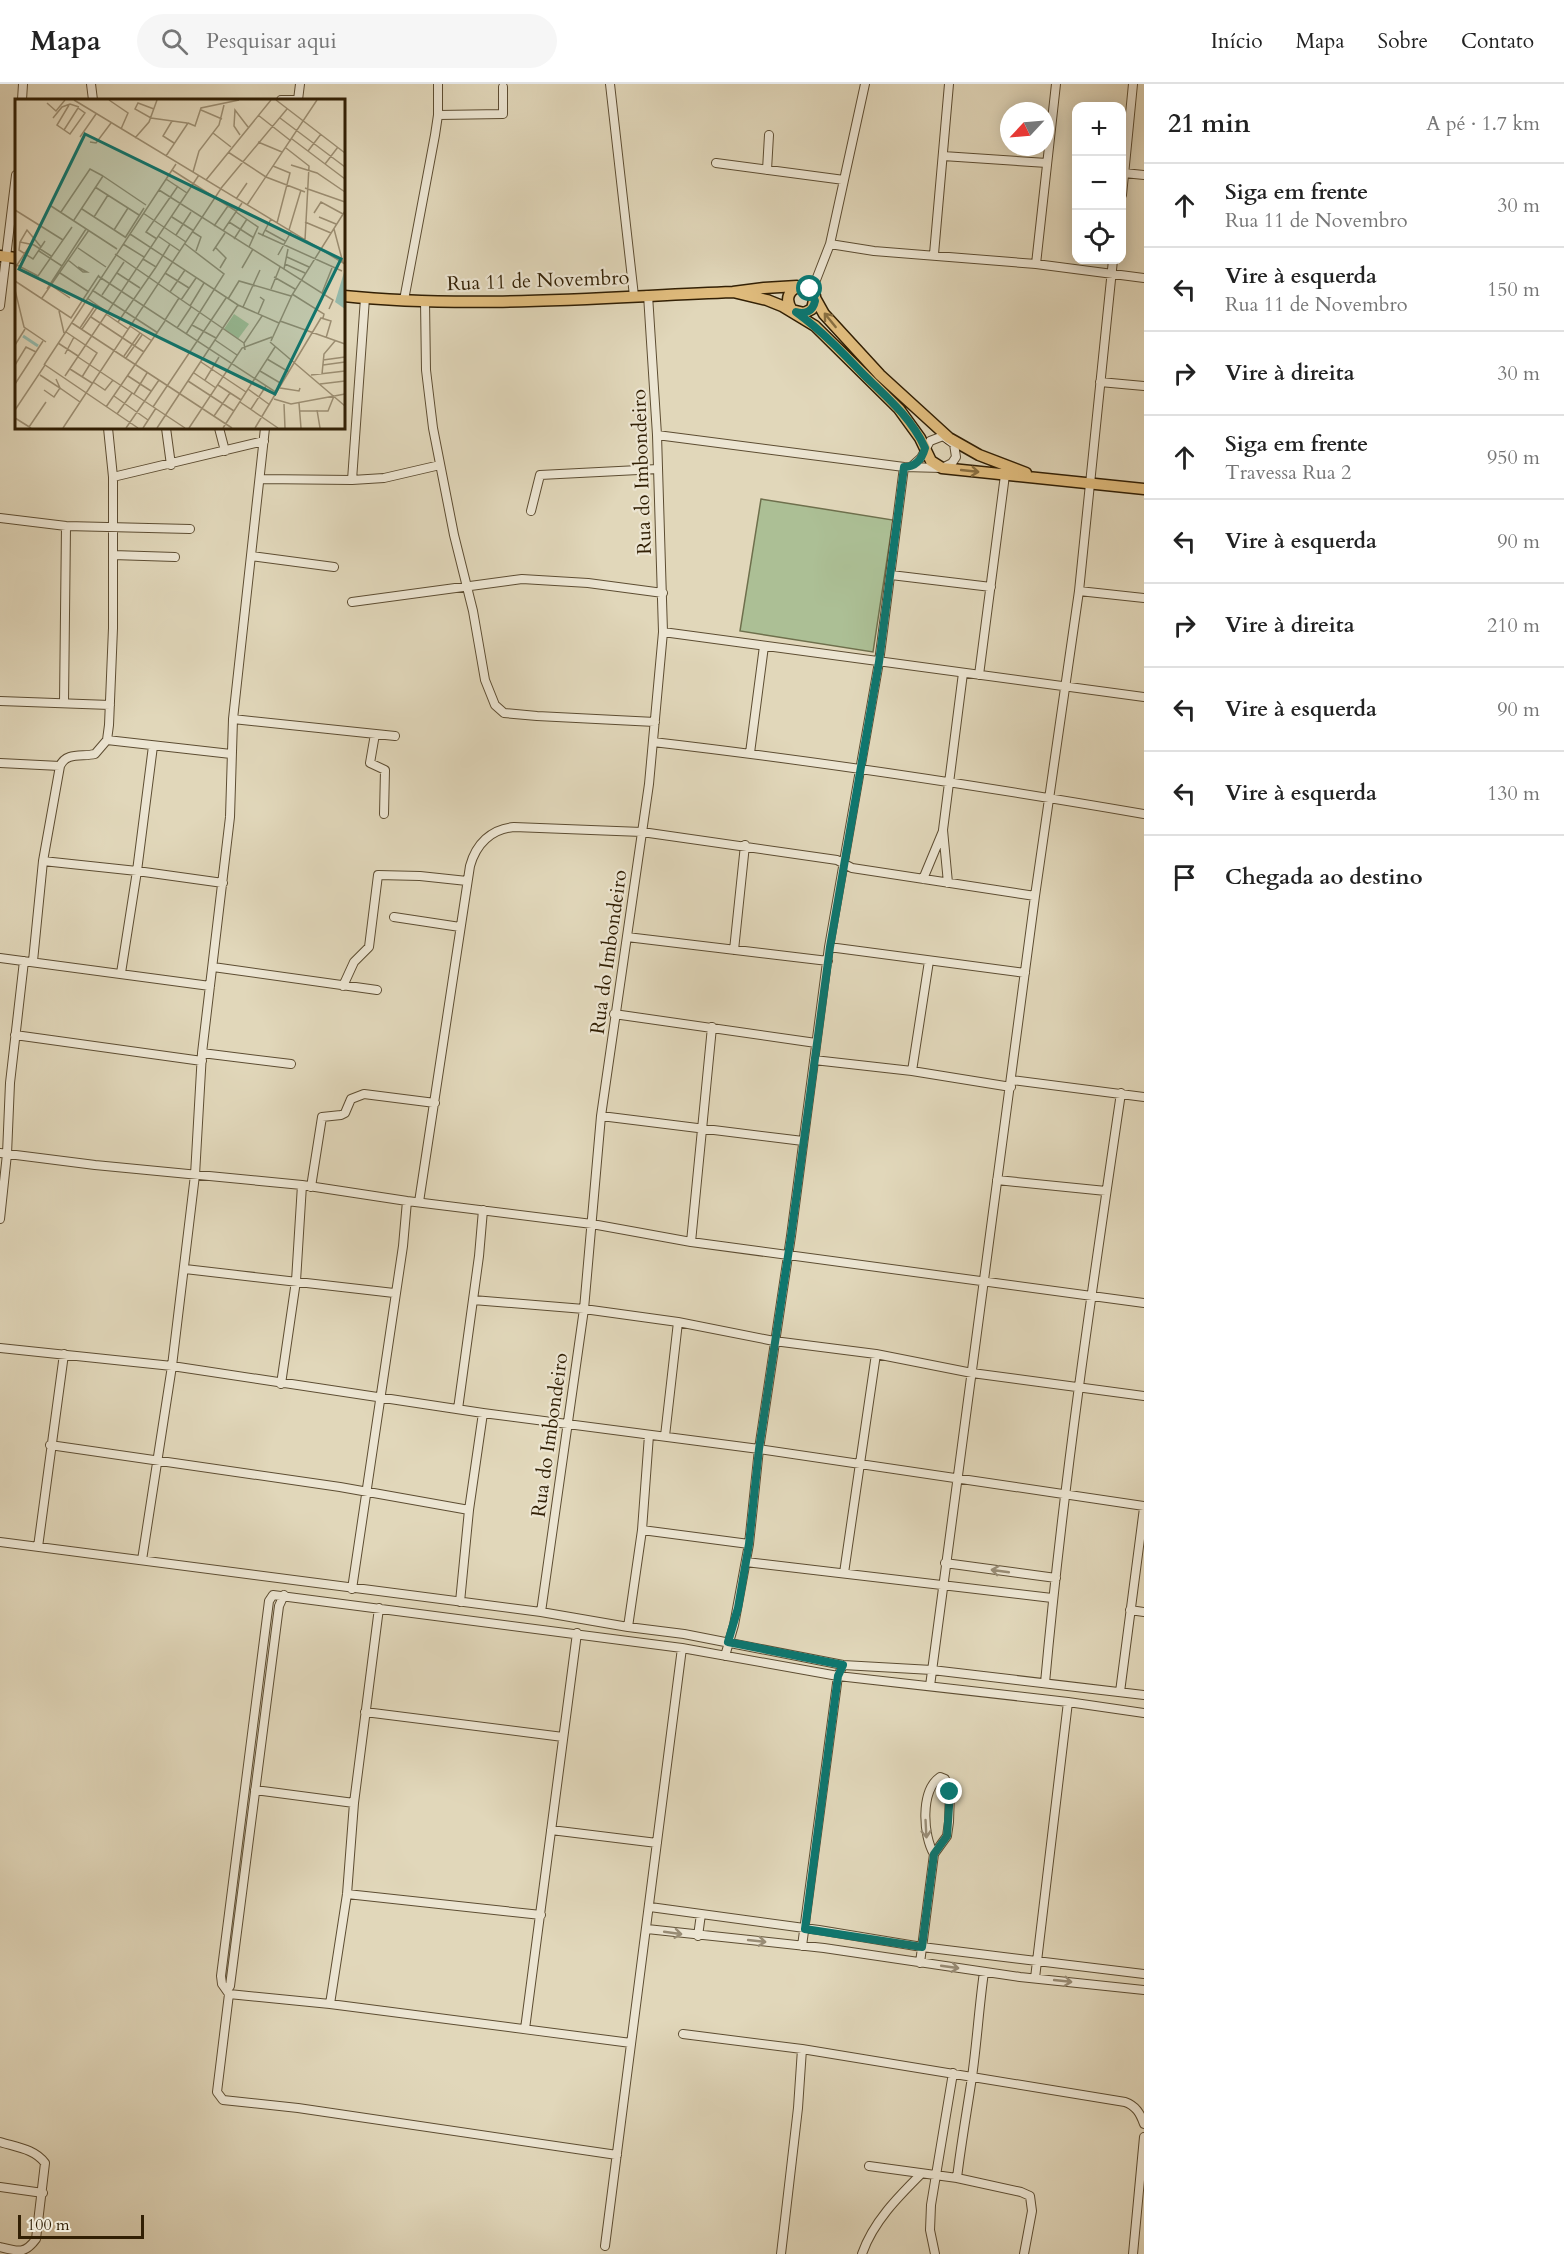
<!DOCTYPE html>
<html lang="pt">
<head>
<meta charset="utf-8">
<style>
	:root { --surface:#fff; --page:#f6f6f6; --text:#222; --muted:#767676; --line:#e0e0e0 }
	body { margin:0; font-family:Cardo,serif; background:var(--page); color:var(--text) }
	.controls { position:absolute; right:18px; top:18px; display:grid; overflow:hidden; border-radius:12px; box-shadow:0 3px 15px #0003 }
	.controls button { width:54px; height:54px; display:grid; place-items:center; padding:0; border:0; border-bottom:2px solid var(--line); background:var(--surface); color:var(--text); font:30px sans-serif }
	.compass { position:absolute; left:1000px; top:18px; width:54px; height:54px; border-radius:50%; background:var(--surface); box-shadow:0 3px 15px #0003; rotate:244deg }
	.scale { position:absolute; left:18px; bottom:15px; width:126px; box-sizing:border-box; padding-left:6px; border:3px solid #311f04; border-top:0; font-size:16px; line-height:21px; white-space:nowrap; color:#311f04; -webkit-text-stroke:4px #ece5d2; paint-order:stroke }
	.stop { position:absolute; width:18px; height:18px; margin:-14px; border:4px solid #0f766e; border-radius:50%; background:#fff }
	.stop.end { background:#0f766e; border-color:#fff; box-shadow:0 2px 6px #0008 }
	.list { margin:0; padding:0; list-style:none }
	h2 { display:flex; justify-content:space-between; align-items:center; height:78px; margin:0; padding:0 24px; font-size:26px }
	h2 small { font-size:20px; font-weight:400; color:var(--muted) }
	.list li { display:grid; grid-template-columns:39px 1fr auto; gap:18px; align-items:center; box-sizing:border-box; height:84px; padding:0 24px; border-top:2px solid var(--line) }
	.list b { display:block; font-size:22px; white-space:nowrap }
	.list p { margin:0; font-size:20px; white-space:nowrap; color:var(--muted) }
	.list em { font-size:20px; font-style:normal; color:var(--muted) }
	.icon { flex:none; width:33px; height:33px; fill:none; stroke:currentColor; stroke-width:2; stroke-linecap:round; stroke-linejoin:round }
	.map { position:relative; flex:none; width:1144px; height:2170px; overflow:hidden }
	header { display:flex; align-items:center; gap:36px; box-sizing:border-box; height:84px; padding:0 30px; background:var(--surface); border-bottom:2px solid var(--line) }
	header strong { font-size:28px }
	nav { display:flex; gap:33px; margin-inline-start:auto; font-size:21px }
	.search { width:420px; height:54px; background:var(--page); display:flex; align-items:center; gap:15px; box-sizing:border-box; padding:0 21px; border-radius:33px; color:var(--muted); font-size:22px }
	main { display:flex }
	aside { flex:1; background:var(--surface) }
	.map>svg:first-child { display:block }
	.green { fill:#acbf95; stroke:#6e6f4c; stroke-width:1.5 }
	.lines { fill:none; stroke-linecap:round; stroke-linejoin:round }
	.minor-casing { stroke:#5d4d32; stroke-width:10 }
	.major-casing { stroke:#311f04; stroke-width:13 }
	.minor { stroke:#ece5d2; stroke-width:8 }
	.major { stroke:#e0bc7d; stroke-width:10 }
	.oneway { stroke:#886e40 }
	.oneway2 { stroke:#988c75 }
	.route { stroke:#0f766e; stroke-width:8 }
	.labels { text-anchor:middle; stroke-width:4.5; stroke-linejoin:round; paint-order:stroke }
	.street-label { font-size:20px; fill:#311f04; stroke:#ece5d2 }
	.inset-river { fill:none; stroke:#95baac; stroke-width:3 }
	.inset-road { fill:none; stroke:#9b8d71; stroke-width:1.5 }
	.view { fill:#0f766e; fill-opacity:0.15; stroke:#0f766e; stroke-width:3 }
	.inset-edge { fill:none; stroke:#311f04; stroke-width:3 }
</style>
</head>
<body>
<header>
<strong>Mapa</strong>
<div class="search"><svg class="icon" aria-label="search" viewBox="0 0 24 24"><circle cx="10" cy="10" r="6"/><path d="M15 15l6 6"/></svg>Pesquisar aqui</div>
<nav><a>Início</a><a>Mapa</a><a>Sobre</a><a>Contato</a></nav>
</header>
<main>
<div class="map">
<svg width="1144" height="2170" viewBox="0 0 1144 2170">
	<rect width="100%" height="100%" fill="#e1d7ba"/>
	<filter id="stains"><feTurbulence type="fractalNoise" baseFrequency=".00333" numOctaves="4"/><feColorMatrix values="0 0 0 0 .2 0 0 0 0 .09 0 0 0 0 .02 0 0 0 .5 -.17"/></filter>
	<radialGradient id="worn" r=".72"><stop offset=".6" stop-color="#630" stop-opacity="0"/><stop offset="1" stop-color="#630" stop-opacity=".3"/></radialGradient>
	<!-- green -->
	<path class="green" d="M 761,415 L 893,436 L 873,568 L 740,547 Z"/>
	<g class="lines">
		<defs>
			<path id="minor" d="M 91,0 L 93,16
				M 610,0 L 634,212
				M 22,16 L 23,0
				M 281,16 L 298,16
				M 298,16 L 300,0
				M 438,31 L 503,30 L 503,3
				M 943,72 L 1047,79
				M 716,79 L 844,96
				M 767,86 L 769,51
				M 1124,89 L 1144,91
				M 1122,111 L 1133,0
				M 830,160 L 874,167 L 1036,180 L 1144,194
				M 934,170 L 949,0
				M 1036,180 L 1056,0
				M 810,205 L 816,196 L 830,160 L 865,0
				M 404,216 L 435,51 L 438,31 L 438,0
				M 425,217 L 426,286 L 433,344 L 454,451 L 473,527 L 485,596 L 495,621 L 504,629 L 537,632 L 655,638
				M 0,222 L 16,91
				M 1100,298 L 1144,302
				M 166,344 L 171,381
				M 219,344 L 225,367
				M 657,351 L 904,383 L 942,384 L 952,379 L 956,373 L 954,360 L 943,352 L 930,357 L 921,374 L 911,383
				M 113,393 L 264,357
				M 260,395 L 352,396 L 384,394 L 440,381
				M 352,396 L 365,214
				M 531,427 L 540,391 L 658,385
				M 0,434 L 66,442 L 190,445
				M 113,471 L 175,473
				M 251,472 L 334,483
				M 891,491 L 991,503
				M 1079,507 L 1144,514
				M 352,518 L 522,495 L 588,499 L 663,509
				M 663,548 L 1144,613
				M 979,591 L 1005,391
				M 0,617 L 110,621
				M 64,618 L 66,442
				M 233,635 L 395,652
				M 375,650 L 370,679 L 385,686 L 384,730
				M 107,656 L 231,670
				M 653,658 C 818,677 981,702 1144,730
				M 750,669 L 764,562
				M 0,679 L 60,682
				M 43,777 L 137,787 L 223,799
				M 923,795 L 943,747
				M 948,799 L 943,746 L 963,589
				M 394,833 L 460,843
				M 627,853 L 828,877
				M 829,863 L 1025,889
				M 734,866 L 745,761
				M 0,874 L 210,902
				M 33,877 L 43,777 L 60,682 C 66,668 82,673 95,670 L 107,656 L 109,641 L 113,544 L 113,393 L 108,344
				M 213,883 L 377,906
				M 121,889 L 137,787 L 153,662
				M 343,902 L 354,878 L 369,863 L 378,791 L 420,792 L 467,797
				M 614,930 L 816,959
				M 15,951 L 202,977
				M 202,969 L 291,980
				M 814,976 L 912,987 L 1011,1003
				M 912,987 L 929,877
				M 1012,996 L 1144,1013
				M 601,1032 L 803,1057
				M 0,1069 L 95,1081 L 302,1101 L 407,1117 L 592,1140 L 691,1158 L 1144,1219
				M 997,1096 L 1106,1107
				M 311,1103 L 322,1033 L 341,1031 L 345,1029 L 351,1015 L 364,1010 L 435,1019
				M 419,1118 L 470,782 C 476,760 491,745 514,743 L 642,748 L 837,776 L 852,784 L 1035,812
				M 0,1135 L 7,1070 L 10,999 L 24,877
				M 691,1158 L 712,943
				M 185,1185 L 394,1209
				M 473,1216 L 584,1225 L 678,1238 L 665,1352
				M 678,1238 L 774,1257 L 876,1270 L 972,1289 L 1144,1312
				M 0,1264 L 172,1282 L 483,1329 L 759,1365 L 1144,1422
				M 281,1300 L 296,1197 L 302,1101
				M 458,1325 L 479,1172 L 483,1126
				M 50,1361 L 340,1403 L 469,1426 L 483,1329
				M 642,1446 L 749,1460
				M 0,1458 L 541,1528 L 628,1543 L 684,1550 L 843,1581 L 932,1586 L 1144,1611
				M 38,1463 L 64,1270
				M 142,1476 L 172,1282 L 195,1091 L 202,969 L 230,733 L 233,635 L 265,344
				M 746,1478 L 1052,1514
				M 945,1479 L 1056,1494
				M 844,1489 L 876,1270
				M 352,1505 L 403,1162 L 407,1117
				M 460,1518 L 469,1426
				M 1130,1526 L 1144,1528
				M 541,1528 L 584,1225 L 601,1032 L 649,700 L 663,548 L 657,351 L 648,211
				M 628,1543 L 642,1446 L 649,1351
				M 725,1572 L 734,1541 L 749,1460 L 759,1365 L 791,1152 L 829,863 L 879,578 L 904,383
				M 1045,1599 C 1063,1401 1092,1205 1121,1009
				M 930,1602 L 1035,812 L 1079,507 L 1113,176
				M 1120,1608 L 1144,1424
				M 365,1628 L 563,1653
				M 255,1706 L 354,1719
				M 551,1746 L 657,1759
				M 347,1810 L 541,1831
				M 650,1823 L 819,1846 L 922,1863 L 1144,1890
				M 647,1845 L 824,1864 L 1020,1893 L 1144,1906
				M 698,1852 L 701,1830
				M 802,1862 L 838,1592 L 843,1581
				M 920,1879 L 934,1770 L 947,1752 L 949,1738 L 950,1708 L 945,1695 L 940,1693 C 920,1707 923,1752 934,1770
				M 1035,1894 L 1068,1618
				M 227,1906 L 230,1902 L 279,1522 L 284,1511
				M 229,1910 L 217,2008 L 223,2016 L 298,2024 L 617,2071
				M 330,1920 L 347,1810 L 354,1719 L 379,1524
				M 525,1945 L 577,1549
				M 683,1950 L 802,1965 L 1125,2018 C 1136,2022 1140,2029 1144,2040
				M 631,1959 L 330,1920 L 229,1910 L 222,1900 L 221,1892 L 269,1517 L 273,1511 L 682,1564 L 838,1592 L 1068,1618 L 1144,1629
				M 0,2058 C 16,2063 35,2065 45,2079 L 36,2155 C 25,2170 19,2168 0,2163
				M 869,2082 L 957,2094 L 1021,2108 L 1030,2112 L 1032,2127 L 1024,2170
				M 957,2094 C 961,2060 967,2027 972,1993 C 977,1958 979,1923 984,1888
				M 0,2103 L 43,2109
				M 605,2162 L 682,1564
				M 781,2170 L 798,2024 L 802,1965
				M 862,2170 C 873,2138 898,2113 921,2090
				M 935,2170 L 930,2146 L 931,2121 L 953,1989
				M 1133,2170 L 1144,2053"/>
			<path id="major" d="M 0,172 L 16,174
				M 733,208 L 767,216 L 782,222 L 815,242 L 899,325 L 920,354 L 931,377 L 942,384 L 1144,405
				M 344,212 C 472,225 604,213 733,208 L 764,204 L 797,202
				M 815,212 L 812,225 L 804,229 L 792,226 C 784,215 789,204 802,202 L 810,205 L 824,230 L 880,291 L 949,354 L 979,371 L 1026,389"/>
		</defs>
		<!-- minor casing -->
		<use href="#minor" class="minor-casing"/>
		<!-- major casing -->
		<use href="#major" class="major-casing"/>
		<!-- minor -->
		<use href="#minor" class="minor"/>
		<!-- major -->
		<use href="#major" class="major"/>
	</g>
	<!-- one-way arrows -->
	<defs><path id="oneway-shaft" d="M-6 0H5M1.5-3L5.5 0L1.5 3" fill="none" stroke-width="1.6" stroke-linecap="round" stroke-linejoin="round" transform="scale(1.5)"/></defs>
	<g class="oneway">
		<use href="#oneway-shaft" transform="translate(830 236) rotate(-129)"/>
		<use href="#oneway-shaft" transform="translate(970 387) rotate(6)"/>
	</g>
	<g class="oneway2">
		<use href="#oneway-shaft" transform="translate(1000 1487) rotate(-172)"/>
		<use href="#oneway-shaft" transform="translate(926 1745) rotate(87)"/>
		<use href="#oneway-shaft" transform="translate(673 1849) rotate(8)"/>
		<use href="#oneway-shaft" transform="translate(757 1857) rotate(6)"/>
		<use href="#oneway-shaft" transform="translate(950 1883) rotate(8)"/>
		<use href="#oneway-shaft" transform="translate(1063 1897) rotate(6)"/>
	</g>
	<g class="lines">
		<!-- route -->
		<path class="route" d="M 810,205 L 815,217 C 813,227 805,231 796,228 C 822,247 843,269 865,292 C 888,314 912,335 925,364 C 922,375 916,383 904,383 L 879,578 L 830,863 L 791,1152 L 759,1365 L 749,1460 L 738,1524 L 728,1558 L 843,1581 L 838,1592 L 805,1845 L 922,1863 L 934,1770 L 947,1752 L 950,1708"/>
	</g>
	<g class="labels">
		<!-- street labels -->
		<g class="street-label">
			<text transform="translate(538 196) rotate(-2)" y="7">Rua 11 de Novembro</text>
			<text transform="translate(641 388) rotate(-92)" y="7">Rua do Imbondeiro</text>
			<text transform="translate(608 868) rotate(-82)" y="7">Rua do Imbondeiro</text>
			<text transform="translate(549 1351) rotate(-82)" y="7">Rua do Imbondeiro</text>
		</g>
	</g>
	<!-- overview -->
	<g transform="translate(15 15)">
		<rect width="330" height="330" fill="#e1d7ba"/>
		<path d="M 219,215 L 234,225 L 223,240 L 209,230 Z" fill="#acbf95"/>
		<path d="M 330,170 L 330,210 L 320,203 Z" fill="#95baac"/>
		<path class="inset-river" d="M 8,237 L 23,247"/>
		<path class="inset-road" d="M 59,1 L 330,165M 94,1 L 113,14 L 106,30M 261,1 L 330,54M 32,4 L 41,12 L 50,1M 54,6 L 42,26 L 55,35 L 70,14 L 63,9M 139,10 L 123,4 L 120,10 L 136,19 L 172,24M 186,11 L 207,20M 243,16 L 276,42M 38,19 L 47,8 L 55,5 L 64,8M 265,19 L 330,68M 157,22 L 148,37 L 159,44M 49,31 L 63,9M 198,34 L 216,48M 225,36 L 219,27 L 220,11 L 233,28M 65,38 L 81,15M 120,39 L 134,23 L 142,1M 277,40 L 330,80M 75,43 L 81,44 L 96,24M 243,43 L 267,53M 271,49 L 294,67 L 290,141M 293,52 L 306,35M 213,53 L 251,78 L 290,93M 151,57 L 173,24 L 180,27 L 186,9 L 224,1M 310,65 L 323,48M 276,66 L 302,74 L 330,93M 258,67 L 275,74 L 262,124M 157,71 L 221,112M 178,73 L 184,52 L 204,26 L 209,6M 88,77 L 131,106M 151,80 L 172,94M 191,81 L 256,1M 80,88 L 124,116M 290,89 L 330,103M 144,91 L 318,201 L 314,210M 221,100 L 232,84M 232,106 L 302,1M 36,107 L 102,150M 67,110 L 110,138M 0,111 L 48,141M 46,113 L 75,70 L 88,77M 221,113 L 243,128 L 234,148M 128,114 L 171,143M 299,114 L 306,103 L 328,115M 79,118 L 93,96M 157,118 L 179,132M 304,118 L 321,125M 59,121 L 88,77M 214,123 L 239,139M 290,123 L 316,134M 199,127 L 213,107M 319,130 L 328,164M 99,131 L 113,109M 250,131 L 270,142M 274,131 L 286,91M 208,132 L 227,104M 178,133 L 186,138 L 181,152M 243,134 L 327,172M 115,135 L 223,206 L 264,224M 161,136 L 176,113M 143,137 L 165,152M 247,137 L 256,120M 110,139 L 129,109M 142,140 L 131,133 L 163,87M 219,140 L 232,120M 5,143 L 4,151 L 18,160 L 30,142M 108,145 L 129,158M 170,145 L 209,175 L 171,235M 26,148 L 12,131 L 5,143 L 19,146 L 36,157M 200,148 L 211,159 L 205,169M 63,149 L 91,168M 24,152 L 47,167M 198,152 L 210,134M 100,155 L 229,244M 263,156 L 276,133M 272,158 L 294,168M 128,160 L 141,168 L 155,145M 53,161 L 68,173 L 72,173 L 63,168M 0,165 L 23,177 L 57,128M 270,165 L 290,174M 0,169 L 16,145M 227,169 L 238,150M 269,170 L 273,150M 45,174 L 74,193M 102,174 L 125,189M 150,174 L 174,189M 83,177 L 262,294M 259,178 L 280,190M 0,182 L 56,219 L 84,176M 37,187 L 55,199M 32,190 L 71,130M 256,190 L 265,168M 0,191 L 9,228 L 31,243M 77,191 L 143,234M 155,193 L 170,171M 307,194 L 317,169M 277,195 L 309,215 L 308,219M 87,196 L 109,163M 27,199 L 74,131M 72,199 L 92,213M 213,200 L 224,182 L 276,197M 166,201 L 181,179M 175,207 L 189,184M 228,208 L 245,171M 44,212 L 49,234M 91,215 L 113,230M 243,215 L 249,201 L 245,198M 76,218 L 129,253M 150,221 L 164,199M 265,222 L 330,245M 103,223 L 141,168M 57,224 L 217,329M 177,226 L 201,239M 115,227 L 137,242M 65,229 L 81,205M 162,229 L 176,208M 67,230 L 83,207M 51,233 L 82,254 L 67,278M 200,241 L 222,256M 256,242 L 277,196 L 330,112M 255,243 L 330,307M 43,244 L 63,257M 0,246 L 10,230M 230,251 L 229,244 L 247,217M 50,255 L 59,238M 109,257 L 125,234M 63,258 L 170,329M 111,259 L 127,236M 252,260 L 274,273M 308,261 L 330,258M 186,263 L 231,293M 0,266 L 11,248 L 21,253M 29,266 L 161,65M 308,266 L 330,263M 55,270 L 77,284M 245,272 L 267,285M 179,274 L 201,289M 307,275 L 309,255 L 320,242M 25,276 L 45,289 L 39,298 L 29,291M 296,276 L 330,272M 50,277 L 184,76M 113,277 L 136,292M 41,280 L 45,289 L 65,303M 190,281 L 204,258M 173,282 L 219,312M 78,283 L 90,291 L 98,281M 0,285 L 28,242M 305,285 L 330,282M 203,286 L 226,301M 265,289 L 284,292 L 285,289M 233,290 L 255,306M 119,295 L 132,274M 99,297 L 133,321M 259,300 L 276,305 L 330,295M 225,303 L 263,329M 284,304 L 286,329M 269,305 L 270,329M 91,308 L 150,222M 138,308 L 211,199M 236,310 L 251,287M 0,311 L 30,266 L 123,329M 302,311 L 305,329M 285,312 L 313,312 L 319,297M 102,315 L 117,294M 199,317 L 215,294M 0,319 L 16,329M 14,328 L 31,303M 48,329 L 207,88 L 272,10M 111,329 L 144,281M 128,329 L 141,309M 142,329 L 223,206M 174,329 L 227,249 L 257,238M 208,329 L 260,248M 240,329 L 306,219 L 316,222 L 311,239"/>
		<path class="view" d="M 70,35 L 326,160 L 260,295 L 4,170 Z"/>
		<rect width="330" height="330" class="inset-edge"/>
	</g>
	<rect width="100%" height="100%" filter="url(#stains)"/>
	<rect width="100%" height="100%" fill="url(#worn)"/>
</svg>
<div class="controls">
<button>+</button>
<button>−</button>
<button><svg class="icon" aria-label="locate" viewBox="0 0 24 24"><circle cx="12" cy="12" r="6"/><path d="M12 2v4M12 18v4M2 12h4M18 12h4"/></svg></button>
</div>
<svg class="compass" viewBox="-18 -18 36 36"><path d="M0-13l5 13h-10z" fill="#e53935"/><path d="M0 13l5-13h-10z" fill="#767676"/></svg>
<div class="scale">100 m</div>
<div class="stop" style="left:810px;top:205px"></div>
<div class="stop end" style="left:950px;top:1708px"></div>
</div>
<aside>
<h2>21 min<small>A pé · 1.7 km</small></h2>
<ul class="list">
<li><svg class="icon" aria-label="ahead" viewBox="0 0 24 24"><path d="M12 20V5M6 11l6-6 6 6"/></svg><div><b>Siga em frente</b><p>Rua 11 de Novembro</p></div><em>30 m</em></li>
<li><svg class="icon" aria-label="left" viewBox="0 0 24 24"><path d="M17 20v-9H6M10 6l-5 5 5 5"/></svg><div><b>Vire à esquerda</b><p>Rua 11 de Novembro</p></div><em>150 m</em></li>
<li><svg class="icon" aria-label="right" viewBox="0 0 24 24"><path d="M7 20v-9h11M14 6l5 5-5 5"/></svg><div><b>Vire à direita</b></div><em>30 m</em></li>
<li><svg class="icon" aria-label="ahead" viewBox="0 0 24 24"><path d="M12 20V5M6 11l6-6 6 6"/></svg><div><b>Siga em frente</b><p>Travessa Rua 2</p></div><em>950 m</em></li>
<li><svg class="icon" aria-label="left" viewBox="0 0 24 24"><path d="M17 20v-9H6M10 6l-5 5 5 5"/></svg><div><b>Vire à esquerda</b></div><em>90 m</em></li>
<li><svg class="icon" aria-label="right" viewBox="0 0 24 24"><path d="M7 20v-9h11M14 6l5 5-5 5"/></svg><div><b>Vire à direita</b></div><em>210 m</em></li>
<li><svg class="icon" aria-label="left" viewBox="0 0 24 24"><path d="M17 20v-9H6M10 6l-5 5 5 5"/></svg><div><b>Vire à esquerda</b></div><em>90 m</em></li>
<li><svg class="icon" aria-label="left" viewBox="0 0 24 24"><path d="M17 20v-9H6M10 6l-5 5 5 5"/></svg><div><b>Vire à esquerda</b></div><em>130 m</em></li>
<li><svg class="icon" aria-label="arrive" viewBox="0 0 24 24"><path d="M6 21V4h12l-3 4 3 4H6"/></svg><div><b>Chegada ao destino</b></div></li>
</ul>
</aside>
</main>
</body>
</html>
